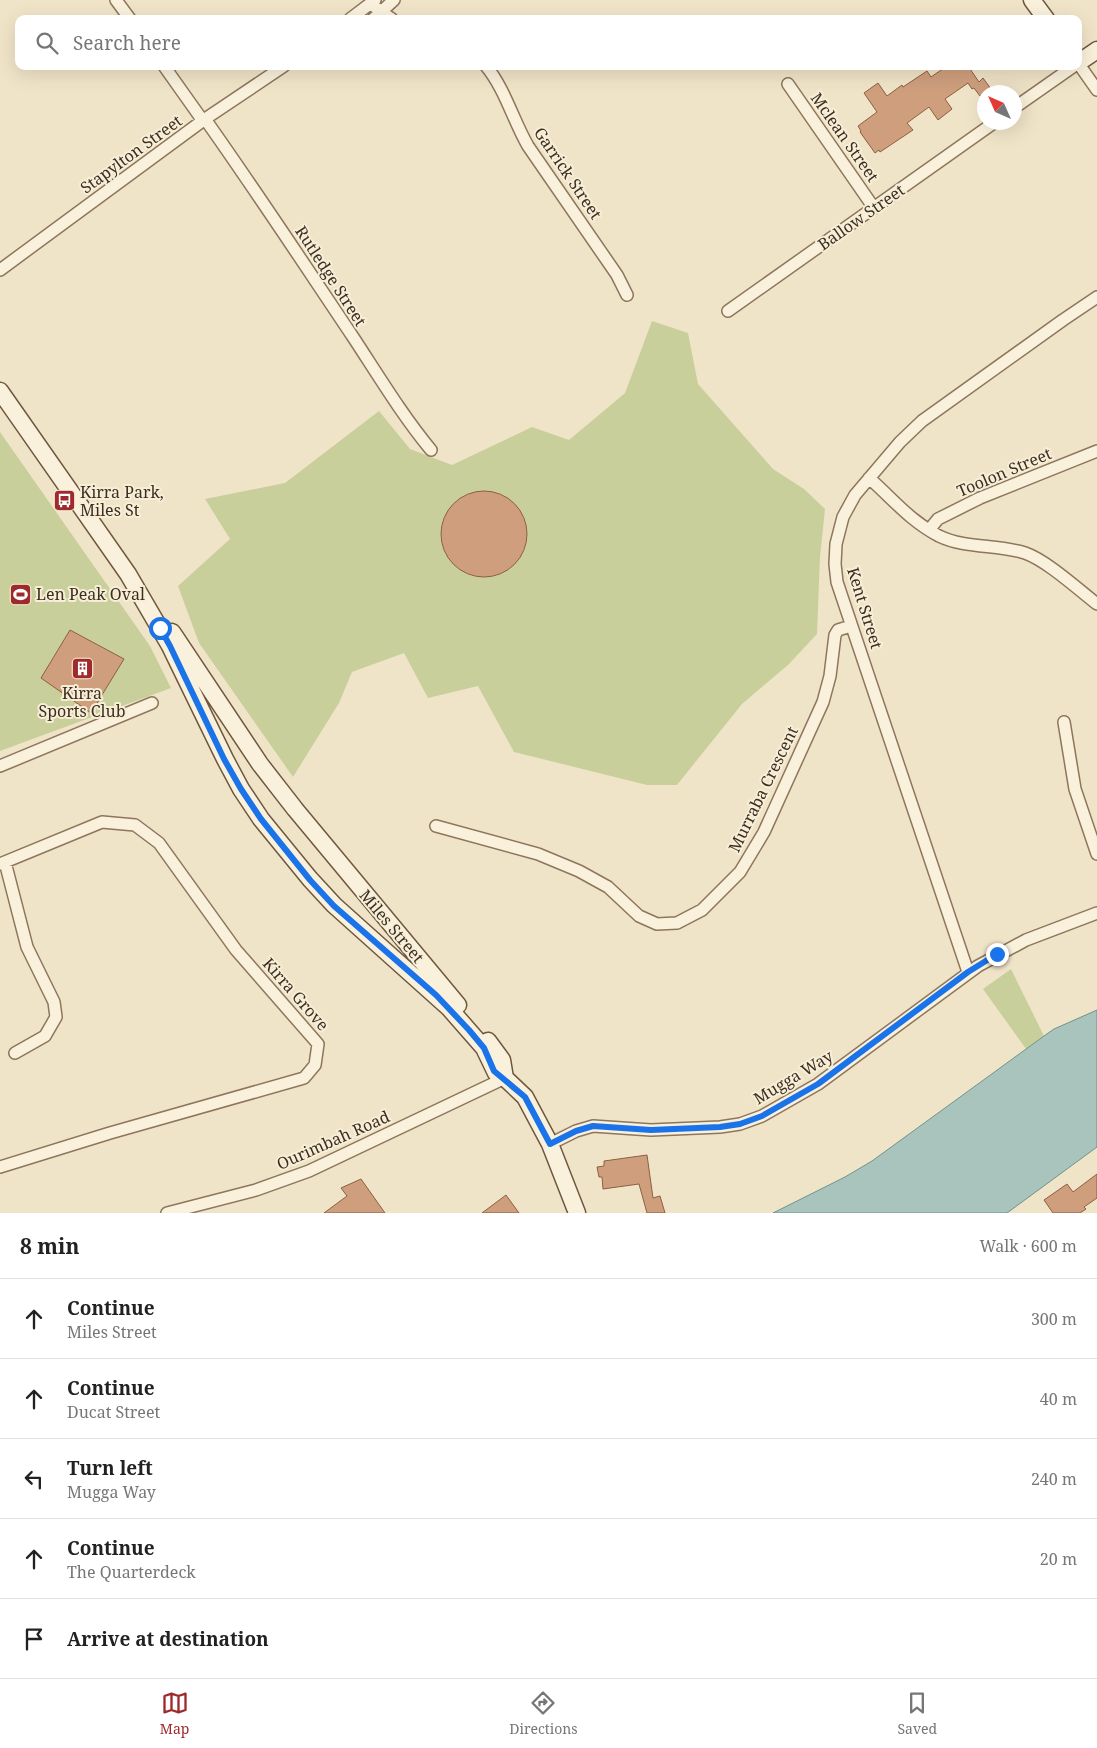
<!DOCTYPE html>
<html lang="en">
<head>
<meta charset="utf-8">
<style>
	:root { --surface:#fff; --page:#f2f2f2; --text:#222; --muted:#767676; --line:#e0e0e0; --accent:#9e2a2b }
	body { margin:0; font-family:"Noto Serif",serif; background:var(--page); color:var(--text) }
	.compass { position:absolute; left:977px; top:85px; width:45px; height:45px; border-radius:50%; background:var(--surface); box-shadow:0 5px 20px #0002; rotate:315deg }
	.stop { position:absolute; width:15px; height:15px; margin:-11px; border:4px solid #1a73e8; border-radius:50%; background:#fff }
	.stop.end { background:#1a73e8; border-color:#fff; box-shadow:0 1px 5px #0008 }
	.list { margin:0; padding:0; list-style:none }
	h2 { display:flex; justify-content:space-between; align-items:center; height:65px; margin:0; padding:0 20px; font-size:21px }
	h2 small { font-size:16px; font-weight:400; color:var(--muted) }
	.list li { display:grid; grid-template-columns:32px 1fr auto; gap:15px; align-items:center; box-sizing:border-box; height:80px; padding:0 20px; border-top:1px solid var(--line) }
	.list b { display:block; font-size:19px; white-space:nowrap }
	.list p { margin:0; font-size:16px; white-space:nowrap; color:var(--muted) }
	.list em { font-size:16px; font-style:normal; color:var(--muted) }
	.icon { flex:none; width:28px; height:28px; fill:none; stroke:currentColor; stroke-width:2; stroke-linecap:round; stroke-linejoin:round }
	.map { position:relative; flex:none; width:1097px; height:1213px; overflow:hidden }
	.search { position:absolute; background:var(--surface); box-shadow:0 5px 20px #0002; left:15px; right:15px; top:15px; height:55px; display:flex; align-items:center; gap:12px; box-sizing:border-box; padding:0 18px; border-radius:10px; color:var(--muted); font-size:19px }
	.sheet { height:465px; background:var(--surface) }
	nav { display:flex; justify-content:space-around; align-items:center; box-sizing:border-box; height:70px; border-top:1px solid var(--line); background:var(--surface); font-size:14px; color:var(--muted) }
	nav a { display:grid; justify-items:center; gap:2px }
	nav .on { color:var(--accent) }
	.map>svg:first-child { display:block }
	.green { fill:#c9cf9b }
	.water { fill:#a9c4bc; stroke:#6f938a }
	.building { fill:#cf9f7d; stroke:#8d5f41 }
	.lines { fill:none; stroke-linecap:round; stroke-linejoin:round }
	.street-casing { stroke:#8d765c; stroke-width:14 }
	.secondary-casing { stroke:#6f573f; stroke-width:19 }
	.street { stroke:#faf1dc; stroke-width:11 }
	.secondary { stroke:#faf1dc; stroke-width:16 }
	.route { stroke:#1a73e8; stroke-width:6 }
	.labels { text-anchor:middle; stroke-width:4; stroke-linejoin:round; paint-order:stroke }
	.street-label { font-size:16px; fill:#3d2e20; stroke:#f7eed8 }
	.poi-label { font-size:16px; fill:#3d2e20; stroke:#f7eed8; text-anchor:start }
</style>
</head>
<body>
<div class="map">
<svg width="1097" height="1213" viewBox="0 0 1097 1213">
	<rect width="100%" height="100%" fill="#f0e4c8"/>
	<!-- green -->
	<path class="green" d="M 652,321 L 688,333 L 698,384 L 773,469 L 804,489 L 825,509 L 820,557 L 817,634 L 789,664 L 742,704 L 677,785 L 647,785 L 514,752 L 478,686 L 428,698 L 404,653 L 352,672 L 339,703 L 293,777 L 199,643 L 178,586 L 230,539 L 205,499 L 285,483 L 379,411 L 410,449 L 452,465 L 532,427 L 569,440 L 625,393 Z
		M 0,432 L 150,646 L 171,688 L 0,751 Z
		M 1011,969 L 1044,1036 L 1026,1049 L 983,989 Z"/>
	<!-- water -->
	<path class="water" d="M 1097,1010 L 1097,1147 L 1007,1213 L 773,1213 L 845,1177 L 872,1161 L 1044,1036 L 1054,1029 Z"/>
	<!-- building -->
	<path class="building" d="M 947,66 L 968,66 L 979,82 L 983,78 L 991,89 L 980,96 L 974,88 L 972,89 L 968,83 L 945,99 L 952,109 L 938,120 L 929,107 L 907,123 L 913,130 L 880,152 L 879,150 L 875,153 L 860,132 L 861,131 L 858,126 L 877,112 L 864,93 L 878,83 L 887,96 L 902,85 L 903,87 L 927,71 L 931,77 Z
		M441 534a43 43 0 1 1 86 0a43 43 0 1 1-86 0Z
		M 70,630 L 124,659 L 91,713 L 41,678 Z
		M 647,1155 L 653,1198 L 660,1196 L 665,1213 L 647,1213 L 639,1184 L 603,1189 L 602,1177 L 599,1177 L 597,1167 L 604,1166 L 604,1161 Z
		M 1097,1174 L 1097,1198 L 1084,1207 L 1086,1209 L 1080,1213 L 1053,1213 L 1044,1200 L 1067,1184 L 1073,1192 Z
		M 361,1179 L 385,1213 L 324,1213 L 347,1196 L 341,1188 Z
		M 506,1195 L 519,1213 L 482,1213 Z"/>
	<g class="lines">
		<defs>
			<path id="street" d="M 116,0 L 130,19
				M 376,8 L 392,19
				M 350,19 L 375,0
				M 373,19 L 394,0
				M 1078,63 L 1097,90
				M 164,66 L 203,121
				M 486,66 C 505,89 513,120 528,146 L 617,275 L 627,295
				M 788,84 L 874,208
				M 1014,108 L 1074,66
				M 205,119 C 256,191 304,264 353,337 C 378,375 402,415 431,450
				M 0,270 L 205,119 L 284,66
				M 728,311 L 995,122
				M 869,478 C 893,499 909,520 939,536 C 966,549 997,544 1025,553 C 1046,560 1079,590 1097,604
				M 929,530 L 938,519 L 980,498 L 1097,451
				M 1064,722 L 1075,789 L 1097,854
				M 0,766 L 152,703
				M 436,826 L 538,854 L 579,871 L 608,887 L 639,916 L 657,924 L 677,923 L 702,910 L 740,872 L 764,832 L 823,702 L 830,676 L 835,635 L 838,630 L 851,626
				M 5,862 L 27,947 L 54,1002 L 56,1017 L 45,1036 L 15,1053
				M 0,864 L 102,822 L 135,825 L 159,843 L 236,950 L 318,1044 L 315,1065 L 304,1078 L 110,1133 L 0,1167
				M 968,972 L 837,582 L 835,564 L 836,544 L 843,517 L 855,495 L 900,442 L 922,421 L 1063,320 L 1097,297
				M 550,1144 L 576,1131 L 593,1126 L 651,1130 L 720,1127 L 740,1124 L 762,1116 L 818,1084 L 978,966 L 1026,940 L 1097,913
				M 167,1213 L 256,1190 L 309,1171 L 505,1078"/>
			<path id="secondary" d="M 1032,0 L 1046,19
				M 1078,63 L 1097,50
				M 0,391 L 128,574 L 170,646 L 225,759 L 241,789 L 261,819 L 310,879 L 334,905 L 449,1008 L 484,1048 L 496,1073 L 505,1078 L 525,1097 L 550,1144 L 577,1213
				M 172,632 L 260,764 L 295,809 L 458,1005
				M 488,1041 L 502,1060 L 505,1078"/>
		</defs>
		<!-- street casing -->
		<use href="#street" class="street-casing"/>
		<!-- secondary casing -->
		<use href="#secondary" class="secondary-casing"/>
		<!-- street -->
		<use href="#street" class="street"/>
		<!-- secondary -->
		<use href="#secondary" class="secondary"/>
	</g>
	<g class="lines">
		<!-- route -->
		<path class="route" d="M 160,628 L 170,646 L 224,759 L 241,789 L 261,819 L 310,880 L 334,906 L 436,995 L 469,1030 L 484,1048 L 494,1071 L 525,1097 L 550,1144 L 576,1131 L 593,1126 L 651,1130 L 720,1127 L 740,1124 L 762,1116 L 818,1084 L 968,972 L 997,954"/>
	</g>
	<!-- icons -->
	<defs>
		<symbol id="bus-square" viewBox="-11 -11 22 22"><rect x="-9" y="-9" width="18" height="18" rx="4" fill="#9e2a2b" stroke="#f7eed8"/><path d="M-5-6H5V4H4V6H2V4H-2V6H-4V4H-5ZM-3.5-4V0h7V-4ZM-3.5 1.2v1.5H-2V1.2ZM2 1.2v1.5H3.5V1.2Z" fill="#fff"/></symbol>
		<symbol id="stadium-square" viewBox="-11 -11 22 22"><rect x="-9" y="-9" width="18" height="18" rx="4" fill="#9e2a2b" stroke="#f7eed8"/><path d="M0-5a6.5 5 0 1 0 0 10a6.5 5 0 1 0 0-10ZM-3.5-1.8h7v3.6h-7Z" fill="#fff"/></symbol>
		<symbol id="building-square" viewBox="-11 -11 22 22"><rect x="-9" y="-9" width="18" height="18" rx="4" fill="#9e2a2b" stroke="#f7eed8"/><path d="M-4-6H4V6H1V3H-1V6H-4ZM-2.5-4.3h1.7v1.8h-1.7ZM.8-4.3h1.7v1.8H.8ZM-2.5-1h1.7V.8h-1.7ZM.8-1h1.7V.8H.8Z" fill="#fff"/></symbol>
	</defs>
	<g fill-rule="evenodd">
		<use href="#bus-square" x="52" y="488" width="25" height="25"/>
		<use href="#stadium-square" x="8" y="582" width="25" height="25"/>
		<use href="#building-square" x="70" y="656" width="25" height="25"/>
	</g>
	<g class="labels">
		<!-- street labels -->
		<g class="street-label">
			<text transform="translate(845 137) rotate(55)" y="6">Mclean Street</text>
			<text transform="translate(131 154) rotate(-36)" y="6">Stapylton Street</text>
			<text transform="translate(568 173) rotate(56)" y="6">Garrick Street</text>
			<text transform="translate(861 217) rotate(-35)" y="6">Ballow Street</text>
			<text transform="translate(331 276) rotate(57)" y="6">Rutledge Street</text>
			<text transform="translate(1004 472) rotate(-23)" y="6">Toolon Street</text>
			<text transform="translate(865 608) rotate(73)" y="6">Kent Street</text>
			<text transform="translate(763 789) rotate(-64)" y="6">Murraba Crescent</text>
			<text transform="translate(392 926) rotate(50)" y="6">Miles Street</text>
			<text transform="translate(296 994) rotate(49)" y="6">Kirra Grove</text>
			<text transform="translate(793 1077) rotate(-31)" y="6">Mugga Way</text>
			<text transform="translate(333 1140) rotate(-24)" y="6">Ourimbah Road</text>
		</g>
		<!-- poi labels -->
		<g class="poi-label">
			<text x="80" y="498">Kirra Park,<tspan x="80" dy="18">Miles St</tspan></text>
			<text x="36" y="600">Len Peak Oval</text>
			<text x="82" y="699" text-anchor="middle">Kirra<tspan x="82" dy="18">Sports Club</tspan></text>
		</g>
	</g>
</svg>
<svg class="compass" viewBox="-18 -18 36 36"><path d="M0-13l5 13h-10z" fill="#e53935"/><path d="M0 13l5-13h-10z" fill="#767676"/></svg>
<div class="stop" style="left:160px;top:628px"></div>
<div class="stop end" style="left:997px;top:954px"></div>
<div class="search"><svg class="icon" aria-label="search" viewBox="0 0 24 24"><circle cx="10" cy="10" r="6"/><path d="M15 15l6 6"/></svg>Search here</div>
</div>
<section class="sheet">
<h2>8 min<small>Walk · 600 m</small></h2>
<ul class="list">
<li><svg class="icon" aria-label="ahead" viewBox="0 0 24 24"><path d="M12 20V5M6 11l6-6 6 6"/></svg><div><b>Continue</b><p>Miles Street</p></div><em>300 m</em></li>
<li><svg class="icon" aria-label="ahead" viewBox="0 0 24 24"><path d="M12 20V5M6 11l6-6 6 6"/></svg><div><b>Continue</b><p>Ducat Street</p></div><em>40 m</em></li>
<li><svg class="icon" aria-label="left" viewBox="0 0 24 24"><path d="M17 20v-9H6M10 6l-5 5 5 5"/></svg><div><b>Turn left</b><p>Mugga Way</p></div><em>240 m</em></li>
<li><svg class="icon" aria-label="ahead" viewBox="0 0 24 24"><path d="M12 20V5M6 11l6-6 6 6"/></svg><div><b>Continue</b><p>The Quarterdeck</p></div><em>20 m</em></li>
<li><svg class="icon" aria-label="arrive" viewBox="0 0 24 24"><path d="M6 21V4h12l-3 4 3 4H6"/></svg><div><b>Arrive at destination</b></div></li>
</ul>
</section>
<nav>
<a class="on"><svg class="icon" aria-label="map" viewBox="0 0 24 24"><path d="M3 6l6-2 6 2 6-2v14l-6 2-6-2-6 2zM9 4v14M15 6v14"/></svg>Map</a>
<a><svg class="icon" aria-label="directions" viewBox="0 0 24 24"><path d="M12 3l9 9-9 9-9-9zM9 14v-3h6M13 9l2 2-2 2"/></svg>Directions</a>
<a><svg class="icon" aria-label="saved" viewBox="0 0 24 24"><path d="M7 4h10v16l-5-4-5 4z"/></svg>Saved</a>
</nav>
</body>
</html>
